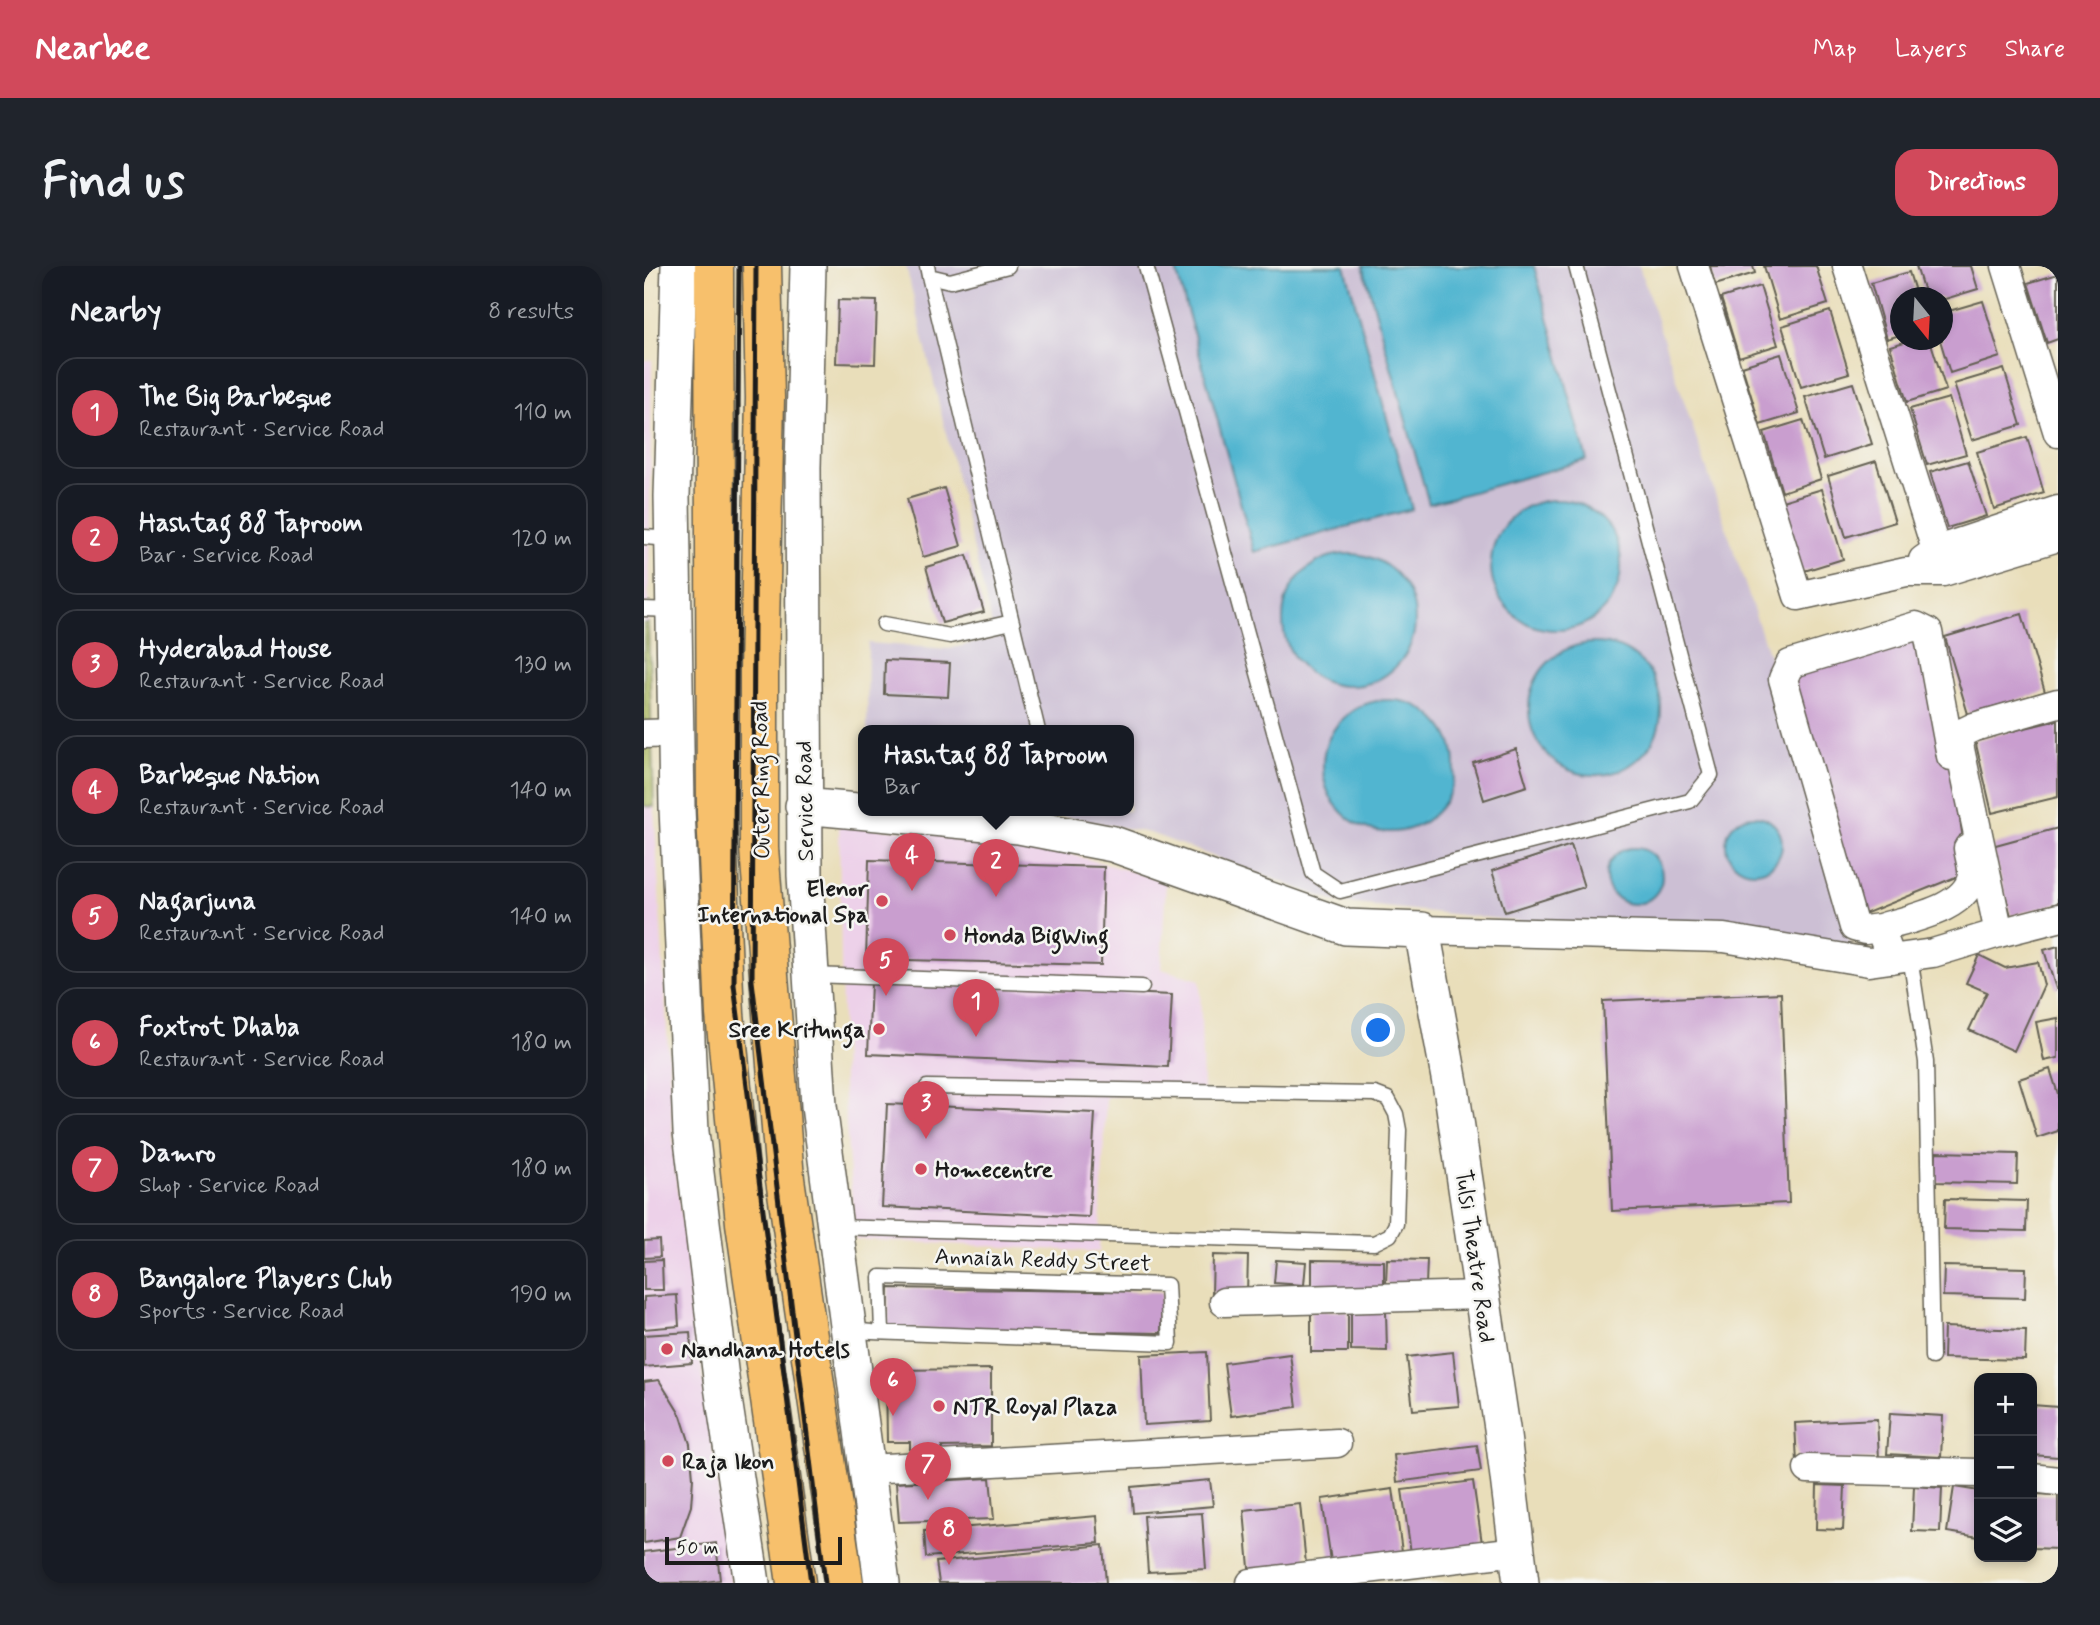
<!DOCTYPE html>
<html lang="en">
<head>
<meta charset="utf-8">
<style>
	:root { --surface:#171b24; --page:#20242c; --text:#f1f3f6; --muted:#9ea1a6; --line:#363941; --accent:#d1495b }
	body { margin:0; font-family:Mynerve,sans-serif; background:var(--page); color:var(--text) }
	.controls { position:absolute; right:21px; bottom:21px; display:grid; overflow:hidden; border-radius:14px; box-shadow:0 4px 10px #0003 }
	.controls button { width:63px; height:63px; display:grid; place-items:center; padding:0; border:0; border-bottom:2px solid var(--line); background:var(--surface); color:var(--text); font:35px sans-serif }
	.compass { position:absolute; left:1246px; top:21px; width:63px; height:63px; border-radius:50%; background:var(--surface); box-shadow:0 4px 10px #0003; rotate:162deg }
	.scale { position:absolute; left:21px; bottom:18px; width:177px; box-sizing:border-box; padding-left:7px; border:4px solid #1c1c1c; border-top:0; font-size:19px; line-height:24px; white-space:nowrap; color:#1c1c1c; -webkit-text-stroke:5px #f6f6f2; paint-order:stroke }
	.you { position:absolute; left:735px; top:765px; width:24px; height:24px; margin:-18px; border:5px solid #fff; border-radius:50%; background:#1a73e8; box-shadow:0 0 0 10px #1a73e833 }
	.badge { display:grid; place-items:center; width:46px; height:46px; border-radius:50%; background:var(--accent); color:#fff; font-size:23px; font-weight:700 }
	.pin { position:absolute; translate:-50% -58px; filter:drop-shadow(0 2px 4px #0008) }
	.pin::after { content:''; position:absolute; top:37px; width:24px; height:21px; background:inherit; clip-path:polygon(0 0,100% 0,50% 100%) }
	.popup { position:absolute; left:214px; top:459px; width:276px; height:91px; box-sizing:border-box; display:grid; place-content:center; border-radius:14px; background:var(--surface); filter:drop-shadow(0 2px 5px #0005); font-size:23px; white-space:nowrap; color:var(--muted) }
	.popup b { font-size:26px; color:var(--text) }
	.popup::after { content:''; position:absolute; left:50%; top:100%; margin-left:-14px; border:14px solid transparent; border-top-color:var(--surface) }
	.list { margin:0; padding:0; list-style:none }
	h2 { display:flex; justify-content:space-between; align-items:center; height:91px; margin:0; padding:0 28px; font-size:30px }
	h2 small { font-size:23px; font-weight:400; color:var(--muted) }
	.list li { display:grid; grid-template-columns:46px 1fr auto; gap:21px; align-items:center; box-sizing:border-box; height:112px; margin:0 14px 14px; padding:0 14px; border:2px solid var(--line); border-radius:21px }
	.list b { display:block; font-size:26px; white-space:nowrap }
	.list p { margin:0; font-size:23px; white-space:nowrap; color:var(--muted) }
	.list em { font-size:23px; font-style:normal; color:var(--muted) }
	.icon { flex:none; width:38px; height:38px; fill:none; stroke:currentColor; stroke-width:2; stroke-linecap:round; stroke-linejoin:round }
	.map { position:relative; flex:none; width:1414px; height:1317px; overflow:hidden; border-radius:21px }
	header { display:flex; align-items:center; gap:42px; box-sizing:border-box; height:98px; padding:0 35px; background:var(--accent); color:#fff }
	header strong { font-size:33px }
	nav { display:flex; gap:38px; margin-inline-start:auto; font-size:24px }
	.intro { display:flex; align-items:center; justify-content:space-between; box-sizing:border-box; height:168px; padding:0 42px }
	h1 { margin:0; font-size:49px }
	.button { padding:18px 32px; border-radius:21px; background:var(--accent); color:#fff; font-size:24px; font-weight:700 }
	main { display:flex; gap:42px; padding:0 42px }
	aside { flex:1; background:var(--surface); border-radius:21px; box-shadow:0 4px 10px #0003 }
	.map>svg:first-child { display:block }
	.built { fill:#edd1e9 }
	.industrial { fill:#ccbfd4 }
	.green { fill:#adbb5d; stroke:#646c3c; stroke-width:2 }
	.water { fill:#51b5d0; stroke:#366876; stroke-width:2 }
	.building { fill:#c99ecf }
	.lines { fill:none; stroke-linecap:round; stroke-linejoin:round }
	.service-casing { stroke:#646053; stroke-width:17 }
	.minor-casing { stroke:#646053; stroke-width:31 }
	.tertiary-casing { stroke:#646053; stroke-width:38 }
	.trunk-casing { stroke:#646053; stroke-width:41 }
	.service { stroke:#fff; stroke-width:14 }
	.minor { stroke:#fff; stroke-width:28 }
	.tertiary { stroke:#fff; stroke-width:35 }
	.trunk { stroke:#f7c06c; stroke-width:38 }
	.rail { stroke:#1c1c1c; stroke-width:5 }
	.poi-dot { fill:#d1495b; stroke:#f6f6f2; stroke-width:2.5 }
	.labels { text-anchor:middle; stroke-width:5; stroke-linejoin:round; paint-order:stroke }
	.street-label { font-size:23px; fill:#1c1c1c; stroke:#f6f6f2 }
	.poi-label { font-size:23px; font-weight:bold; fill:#1c1c1c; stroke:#f6f6f2; text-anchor:start }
</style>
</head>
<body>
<header>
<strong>Nearbee</strong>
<nav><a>Map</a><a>Layers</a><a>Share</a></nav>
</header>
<div class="intro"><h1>Find us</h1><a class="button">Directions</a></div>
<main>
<aside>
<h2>Nearby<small>8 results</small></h2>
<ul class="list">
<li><span class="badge">1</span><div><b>The Big Barbeque</b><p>Restaurant · Service Road</p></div><em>110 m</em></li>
<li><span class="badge">2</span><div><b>Hashtag 88 Taproom</b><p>Bar · Service Road</p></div><em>120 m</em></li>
<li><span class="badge">3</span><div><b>Hyderabad House</b><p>Restaurant · Service Road</p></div><em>130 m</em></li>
<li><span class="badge">4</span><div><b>Barbeque Nation</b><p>Restaurant · Service Road</p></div><em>140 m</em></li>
<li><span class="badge">5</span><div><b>Nagarjuna</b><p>Restaurant · Service Road</p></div><em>140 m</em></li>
<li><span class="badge">6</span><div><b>Foxtrot Dhaba</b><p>Restaurant · Service Road</p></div><em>180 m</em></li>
<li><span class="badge">7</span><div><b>Damro</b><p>Shop · Service Road</p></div><em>180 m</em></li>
<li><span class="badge">8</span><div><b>Bangalore Players Club</b><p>Sports · Service Road</p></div><em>190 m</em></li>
</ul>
</aside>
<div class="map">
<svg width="1414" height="1317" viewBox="0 0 1414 1317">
	<rect width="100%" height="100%" fill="#f6f6f2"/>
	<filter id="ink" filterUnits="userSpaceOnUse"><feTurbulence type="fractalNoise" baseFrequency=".0143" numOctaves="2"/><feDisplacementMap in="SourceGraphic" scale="14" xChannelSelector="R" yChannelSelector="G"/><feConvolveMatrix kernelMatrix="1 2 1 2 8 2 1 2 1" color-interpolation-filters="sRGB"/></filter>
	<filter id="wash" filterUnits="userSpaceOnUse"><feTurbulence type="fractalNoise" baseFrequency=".00686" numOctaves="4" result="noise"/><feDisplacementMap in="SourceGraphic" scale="28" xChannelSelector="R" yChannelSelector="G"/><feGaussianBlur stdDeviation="1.57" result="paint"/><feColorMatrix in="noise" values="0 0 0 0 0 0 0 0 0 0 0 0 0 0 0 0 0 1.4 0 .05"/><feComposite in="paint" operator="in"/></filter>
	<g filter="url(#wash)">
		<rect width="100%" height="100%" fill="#e9deba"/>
		<!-- built -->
		<path class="built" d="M 0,94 L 8,94 L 4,357 L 0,357 Z
			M 0,540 L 10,541 L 31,903 L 87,1317 L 0,1317 Z
			M 195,559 L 379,575 L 522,615 L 517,703 L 556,714 L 559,826 L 462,831 L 455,986 L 211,973 L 199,818 Z"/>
		<!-- industrial -->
		<path class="industrial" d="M 262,0 L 995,0 L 1130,405 L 1210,690 L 692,636 L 506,567 L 391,545 L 485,545 L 485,465 L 223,465 L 224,377 L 305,383 L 351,372 Z"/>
		<!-- green -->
		<path class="green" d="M 0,357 L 4,357 L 10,541 L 0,540 Z"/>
		<!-- water -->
		<path class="water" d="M 531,0 L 701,0 L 768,243 L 610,286 Z
			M 719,0 L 890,0 L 943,194 L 785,238 Z
			M847 299a65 65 0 1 1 130 0a65 65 0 1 1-130 0Z
			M639 354a66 66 0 1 1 132 0a66 66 0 1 1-132 0Z
			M885 443a66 66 0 1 1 132 0a66 66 0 1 1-132 0Z
			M679 500a66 66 0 1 1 132 0a66 66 0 1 1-132 0Z
			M1082 578a28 28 0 1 1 56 0a28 28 0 1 1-56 0Z
			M962 610a28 28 0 1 1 56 0a28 28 0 1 1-56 0Z"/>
		<g id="blocks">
			<!-- building -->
			<path class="building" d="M 1066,0 L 1109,0 L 1111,7 L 1071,19 Z
				M 1120,0 L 1172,0 L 1184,38 L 1136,53 Z
				M 1272,0 L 1327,0 L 1334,23 L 1298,34 L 1298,32 L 1282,32 Z
				M 1265,6 L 1273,32 L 1256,32 L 1256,69 L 1243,73 L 1227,17 Z
				M 1414,8 L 1414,73 L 1403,77 L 1384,17 Z
				M 1116,20 L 1134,79 L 1095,91 L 1077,32 Z
				M 194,34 L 233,35 L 231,98 L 192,97 Z
				M 1339,35 L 1356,91 L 1306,107 L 1296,74 L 1298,74 L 1298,47 Z
				M 1186,45 L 1205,107 L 1157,121 L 1138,60 Z
				M 1268,74 L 1286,74 L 1302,124 L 1263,136 L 1246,80 Z
				M 1137,88 L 1155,147 L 1116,159 L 1098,100 Z
				M 1360,103 L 1377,159 L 1328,174 L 1310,118 Z
				M 1209,117 L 1228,178 L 1180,193 L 1161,131 Z
				M 1305,132 L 1322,188 L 1283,199 L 1266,143 Z
				M 1159,154 L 1177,213 L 1138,226 L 1120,166 Z
				M 1383,171 L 1400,227 L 1350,243 L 1333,186 Z
				M 1232,195 L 1251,256 L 1202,271 L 1184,210 Z
				M 1324,195 L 1342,250 L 1303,262 L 1286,206 Z
				M 300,222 L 317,280 L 279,291 L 263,233 Z
				M 1178,223 L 1199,293 L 1157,306 L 1135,236 Z
				M 323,289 L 340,346 L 298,357 L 282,301 Z
				M 1378,348 L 1401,426 L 1324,448 L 1301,371 Z
				M 1273,371 L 1307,494 L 1324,606 L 1218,649 L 1144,405 Z
				M 241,394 L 306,397 L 304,431 L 240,428 Z
				M 1414,454 L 1414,531 L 1348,547 L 1331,474 Z
				M 872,483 L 883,520 L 840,534 L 829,497 Z
				M 1414,562 L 1414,637 L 1367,650 L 1348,580 Z
				M 927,579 L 940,621 L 861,646 L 848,605 Z
				M 225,594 L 460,601 L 457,699 L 222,693 Z
				M 1414,680 L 1414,722 L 1412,723 L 1400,684 Z
				M 1335,689 L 1361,702 L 1394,696 L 1400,719 L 1370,785 L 1325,764 L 1343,726 L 1322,717 Z
				M 227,717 L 528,729 L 524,801 L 224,788 Z
				M 1137,727 L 1145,937 L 968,945 L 959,735 Z
				M 1414,752 L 1414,792 L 1400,795 L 1392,756 Z
				M 1406,803 L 1414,828 L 1414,865 L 1393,872 L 1375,813 Z
				M 243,838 L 451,847 L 445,951 L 238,941 Z
				M 1292,886 L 1374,888 L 1373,918 L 1291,916 Z
				M 1301,933 L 1383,935 L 1382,965 L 1300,963 Z
				M 15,974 L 16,991 L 0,992 L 0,975 Z
				M 569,989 L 604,990 L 603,1028 L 568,1027 Z
				M 743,993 L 783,994 L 782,1019 L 742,1018 Z
				M 18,994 L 19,1024 L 0,1024 L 0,995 Z
				M 632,994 L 662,996 L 660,1019 L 630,1017 Z
				M 668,994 L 740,995 L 740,1026 L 668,1025 Z
				M 1300,1000 L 1382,1002 L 1381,1032 L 1299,1030 Z
				M 245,1022 L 518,1026 L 517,1067 L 244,1063 Z
				M 33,1029 L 35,1060 L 0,1063 L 0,1031 Z
				M 667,1045 L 704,1045 L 704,1086 L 667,1086 Z
				M 707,1046 L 742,1046 L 743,1085 L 707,1084 Z
				M 1300,1061 L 1382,1064 L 1381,1094 L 1299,1092 Z
				M 46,1066 L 48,1097 L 0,1101 L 0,1069 Z
				M 563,1086 L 566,1155 L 500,1159 L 497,1089 Z
				M 809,1086 L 815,1140 L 769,1144 L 763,1091 Z
				M 646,1088 L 653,1141 L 587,1150 L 580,1097 Z
				M 347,1103 L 347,1180 L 298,1181 L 298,1186 L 266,1186 L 266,1176 L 243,1176 L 242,1104 Z
				M 15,1114 L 37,1150 L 46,1178 L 49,1212 L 47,1240 L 36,1271 L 0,1277 L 0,1116 Z
				M 1388,1139 L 1414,1141 L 1414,1191 L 1388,1189 Z
				M 1246,1147 L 1299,1150 L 1297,1191 L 1243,1188 Z
				M 1233,1153 L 1235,1193 L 1153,1197 L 1151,1157 Z
				M 833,1179 L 837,1205 L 753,1216 L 750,1189 Z
				M 346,1212 L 350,1253 L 255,1256 L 252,1217 Z
				M 566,1214 L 569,1240 L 489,1247 L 487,1221 Z
				M 829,1215 L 839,1284 L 768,1294 L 758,1224 Z
				M 1173,1219 L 1201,1220 L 1199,1264 L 1172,1263 Z
				M 1270,1220 L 1298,1222 L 1296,1266 L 1268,1265 Z
				M 1310,1221 L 1335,1225 L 1335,1271 L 1303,1266 Z
				M 749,1223 L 759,1292 L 688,1302 L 678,1233 Z
				M 1390,1228 L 1414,1229 L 1414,1283 L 1388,1282 Z
				M 656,1238 L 663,1308 L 606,1313 L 600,1244 Z
				M 558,1247 L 562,1303 L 504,1306 L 500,1250 Z
				M 453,1250 L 455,1277 L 282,1291 L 280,1265 Z
				M 72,1277 L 76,1314 L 54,1317 L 0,1317 L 0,1286 Z
				M 459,1279 L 462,1317 L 295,1317 L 292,1296 Z"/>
		</g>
	</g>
	<g filter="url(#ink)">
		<use href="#blocks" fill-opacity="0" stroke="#646053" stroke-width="2"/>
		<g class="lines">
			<defs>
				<path id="service" d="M 283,0 L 285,10 L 306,15 L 364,0
					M 502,0 L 669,607 L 696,625 L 1046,535 L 1067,509 L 932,0
					M 285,10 L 394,465
					M 0,271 L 28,273
					M 0,343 L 28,344
					M 240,358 L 306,370 L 368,356
					M 1266,690 L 1282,796 L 1288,1091
					M 168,709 L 498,721
					M 192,961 L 730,977 L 746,969 L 752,958 L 755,864 L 752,848 L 744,833 L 731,828 L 283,821
					M 205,1064 L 228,1066 L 526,1077 L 523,1019 L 236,1011 L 238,1066"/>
				<path id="minor" d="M 1050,0 L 1154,330 L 1262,306 L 1299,306 L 1414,271
					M 1203,0 L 1299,306
					M 1362,0 L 1414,167
					M 1279,294 L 1293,284 L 1414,244
					M 0,468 L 32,467
					M 1236,662 C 1264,653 1324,643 1328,609 C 1329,601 1325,590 1324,582
					M 778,664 L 1080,672 L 1225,696 L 1289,687 L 1355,667 L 1313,469 L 1330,461 L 1414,437
					M 1355,667 L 1414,652
					M 1247,693 L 1236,662 L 1221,664 L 1210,661 L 1139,413 L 1146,398 L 1272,360 L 1284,366 L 1307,490
					M 580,1036 L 837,1029
					M 223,1203 L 693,1177
					M 1164,1203 L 1335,1207
					M 1388,1212 L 1414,1215
					M 607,1317 L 873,1285"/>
				<path id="tertiary" d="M 35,0 L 28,230 L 33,542 L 47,866 L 78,1120 L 108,1317
					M 164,0 L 159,201 L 161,609 L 175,840 L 238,1317
					M 159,540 L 375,560 L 469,578 L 702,661 L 778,664 L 808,828 L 858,1162 L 877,1317"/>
				<path id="trunk" d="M 70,0 L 72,546 L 81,748 L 101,957 L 152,1317
					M 118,0 L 121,132 L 115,405 L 115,582 L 141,913 L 200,1317"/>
			</defs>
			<!-- service casing -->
			<use href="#service" class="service-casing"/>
			<!-- minor casing -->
			<use href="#minor" class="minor-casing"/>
			<!-- tertiary casing -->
			<use href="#tertiary" class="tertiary-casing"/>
			<!-- trunk casing -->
			<use href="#trunk" class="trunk-casing"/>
			<!-- service -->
			<use href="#service" class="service"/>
			<!-- minor -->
			<use href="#minor" class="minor"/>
			<!-- tertiary -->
			<use href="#tertiary" class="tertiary"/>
			<!-- trunk -->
			<use href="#trunk" class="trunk"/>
			<!-- rail -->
			<path class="rail" d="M 95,0 L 90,719 L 167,1317
				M 112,0 L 108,715 L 181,1317"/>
		</g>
	</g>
	<!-- markers -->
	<g class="poi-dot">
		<circle cx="238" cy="635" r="7"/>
		<circle cx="306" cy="669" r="7"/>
		<circle cx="235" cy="763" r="7"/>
		<circle cx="277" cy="903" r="7"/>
		<circle cx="23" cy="1083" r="7"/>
		<circle cx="295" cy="1140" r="7"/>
		<circle cx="24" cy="1195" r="7"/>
	</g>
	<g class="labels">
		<!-- street labels -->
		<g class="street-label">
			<text transform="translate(116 514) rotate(-91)" y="8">Outer Ring Road</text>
			<text transform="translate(160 535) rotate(-91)" y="8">Service Road</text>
			<text transform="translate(832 990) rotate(82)" y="8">Tulsi Theatre Road</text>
			<text transform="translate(399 993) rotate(2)" y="8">Annaiah Reddy Street</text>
		</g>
		<!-- poi labels -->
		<g class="poi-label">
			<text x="224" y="630" text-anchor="end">Elenor<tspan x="224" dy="26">International Spa</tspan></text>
			<text x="320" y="677">Honda BigWing</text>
			<text x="221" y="771" text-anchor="end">Sree Kritunga</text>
			<text x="291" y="911">Homecentre</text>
			<text x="37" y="1091">Nandhana Hotels</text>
			<text x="309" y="1148">NTR Royal Plaza</text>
			<text x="38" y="1203">Raja Ikon</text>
		</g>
	</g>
</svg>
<div class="controls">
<button>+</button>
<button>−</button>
<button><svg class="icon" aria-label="layers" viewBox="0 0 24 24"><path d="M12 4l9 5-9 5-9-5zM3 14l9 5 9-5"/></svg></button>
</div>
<svg class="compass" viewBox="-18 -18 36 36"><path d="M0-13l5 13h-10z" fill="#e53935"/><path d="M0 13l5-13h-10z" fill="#9ea1a6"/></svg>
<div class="scale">50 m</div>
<div class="you"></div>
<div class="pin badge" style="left:332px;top:771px">1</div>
<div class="pin badge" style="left:352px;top:631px">2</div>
<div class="popup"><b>Hashtag 88 Taproom</b>Bar</div>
<div class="pin badge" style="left:282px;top:873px">3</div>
<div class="pin badge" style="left:268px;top:625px">4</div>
<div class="pin badge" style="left:242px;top:730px">5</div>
<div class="pin badge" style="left:249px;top:1150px">6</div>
<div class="pin badge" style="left:284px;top:1234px">7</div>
<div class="pin badge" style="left:305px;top:1299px">8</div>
</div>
</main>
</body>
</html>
